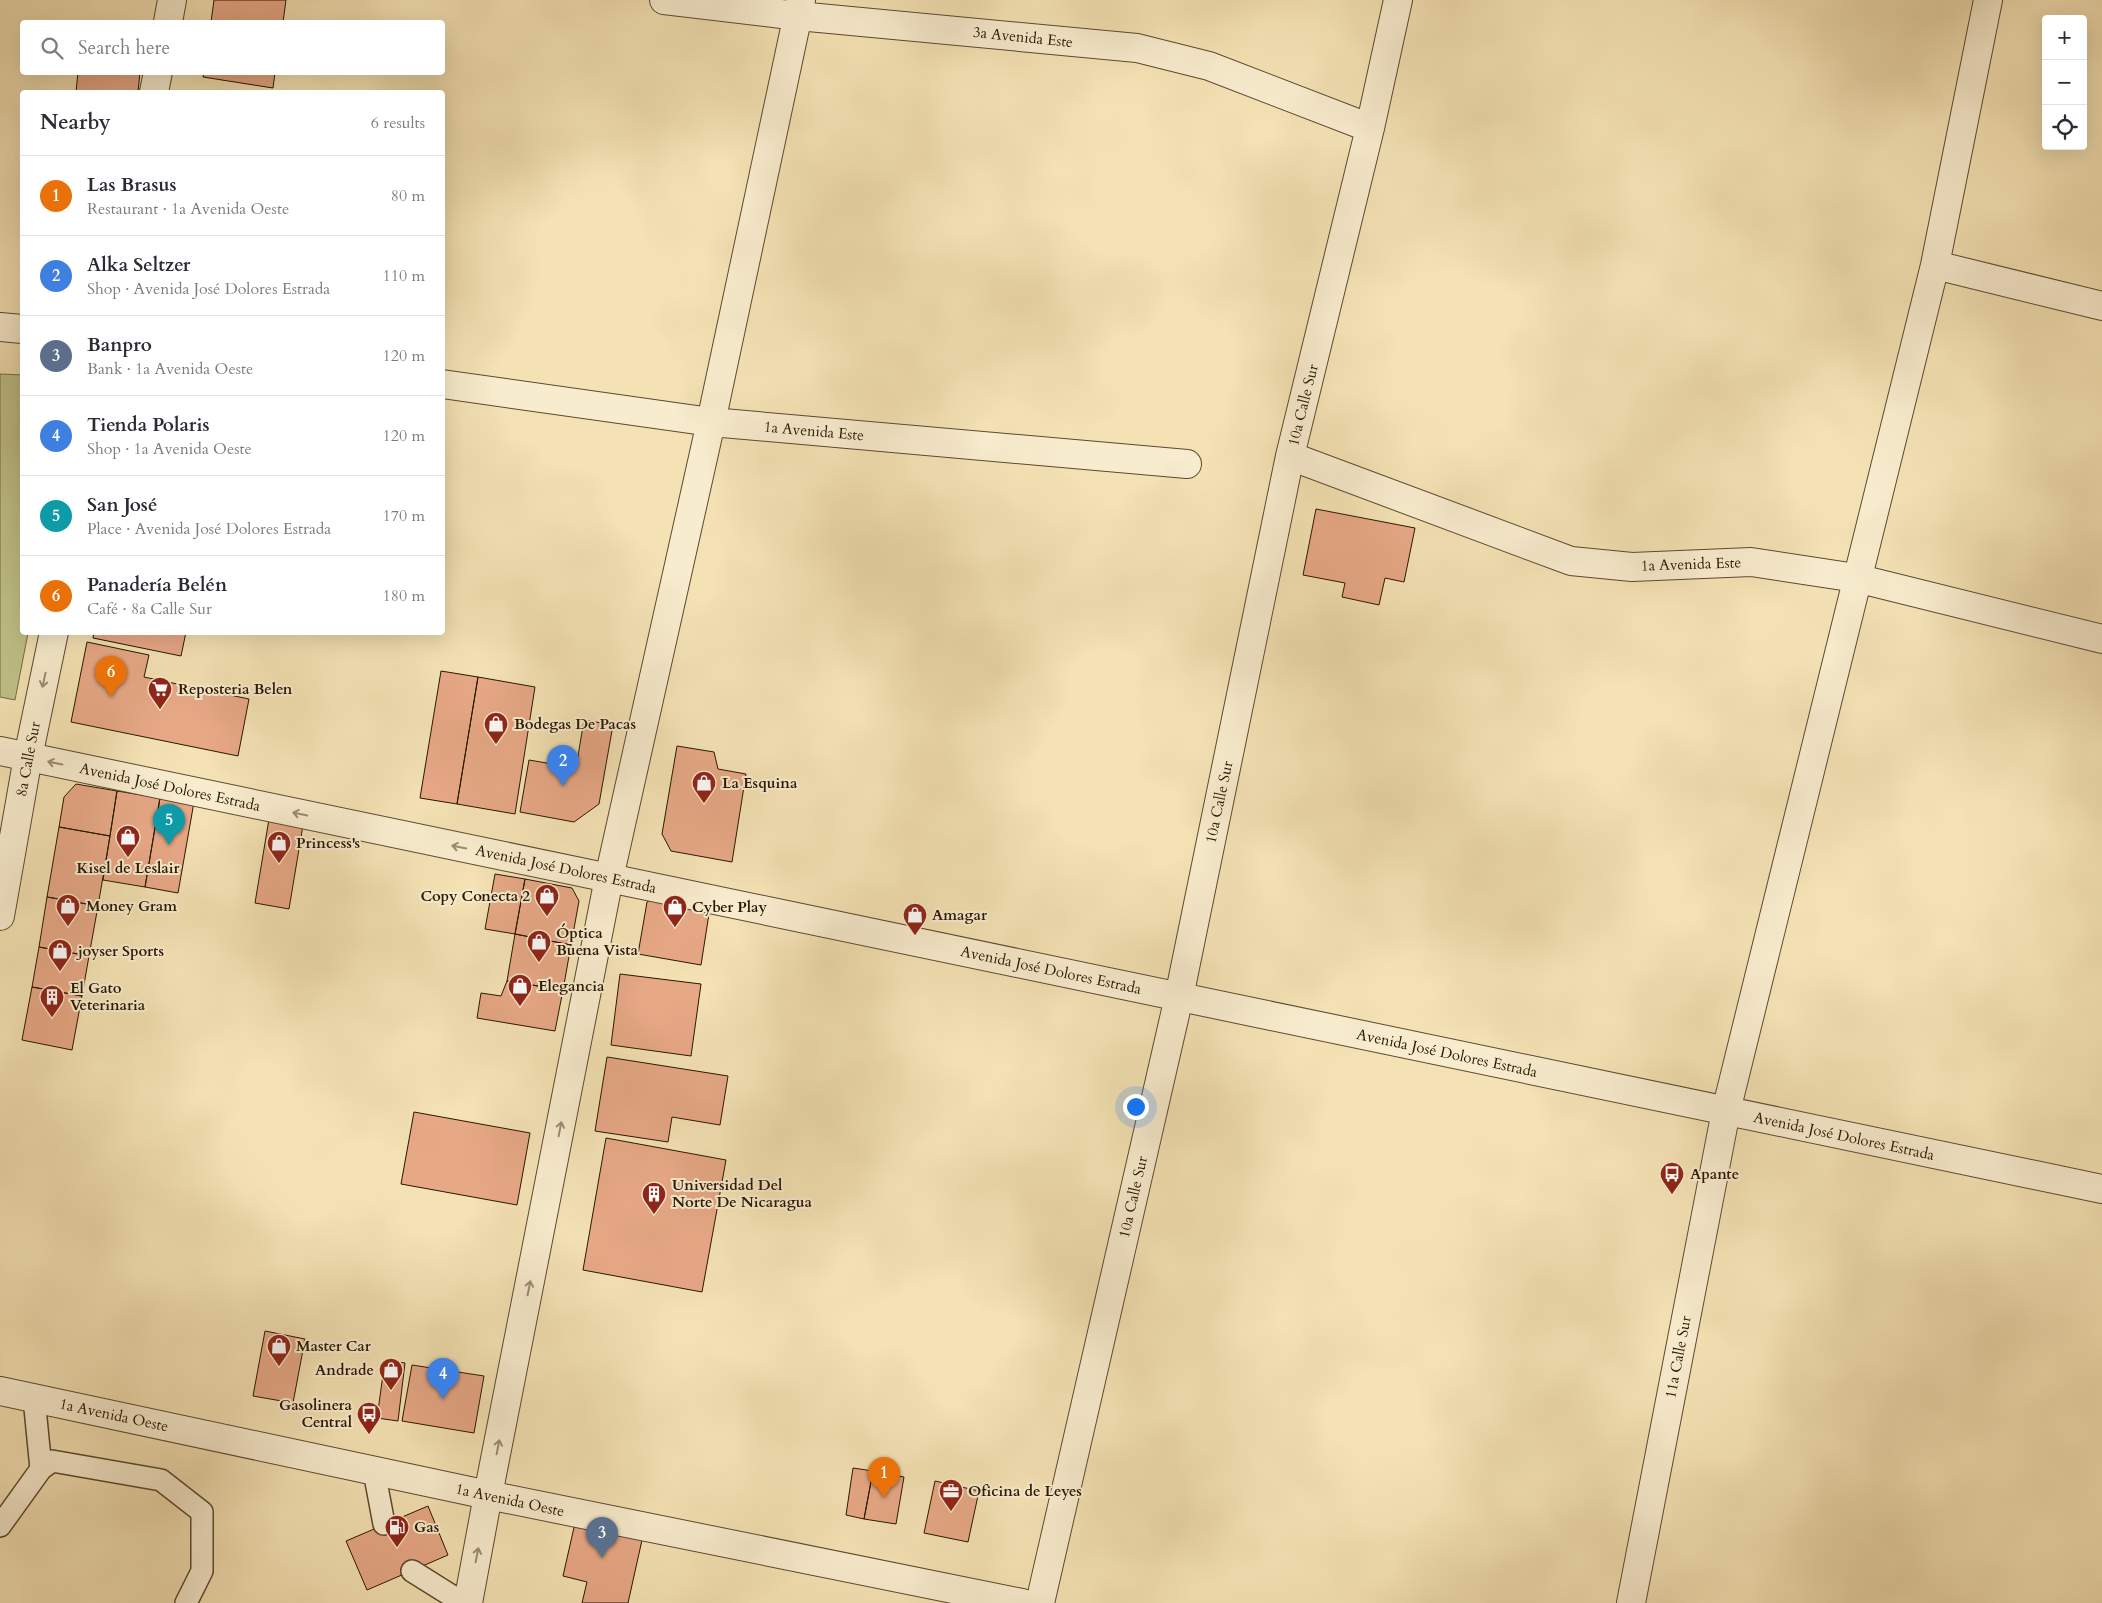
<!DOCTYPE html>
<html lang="en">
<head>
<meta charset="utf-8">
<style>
	:root { --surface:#fff; --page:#f7f7f7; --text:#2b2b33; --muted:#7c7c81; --line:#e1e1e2; --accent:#2563eb }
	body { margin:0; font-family:Cardo,serif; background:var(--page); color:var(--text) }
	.controls { position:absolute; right:15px; top:15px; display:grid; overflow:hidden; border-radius:5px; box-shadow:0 5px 20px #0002 }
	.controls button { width:45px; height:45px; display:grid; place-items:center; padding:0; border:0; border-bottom:1px solid var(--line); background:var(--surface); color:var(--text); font:25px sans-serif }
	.you { position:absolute; left:1135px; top:1106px; width:18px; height:18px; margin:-12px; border:4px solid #fff; border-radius:50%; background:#1a73e8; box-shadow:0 0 0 8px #1a73e833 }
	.badge { display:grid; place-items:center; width:32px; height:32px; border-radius:50%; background:var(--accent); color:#fff; font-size:16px; font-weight:700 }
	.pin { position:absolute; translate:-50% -41px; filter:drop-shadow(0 1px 2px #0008) }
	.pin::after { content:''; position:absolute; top:26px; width:18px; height:15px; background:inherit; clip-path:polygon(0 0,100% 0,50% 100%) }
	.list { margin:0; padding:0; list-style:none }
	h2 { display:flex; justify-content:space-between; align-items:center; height:65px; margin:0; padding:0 20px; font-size:21px }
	h2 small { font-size:16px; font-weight:400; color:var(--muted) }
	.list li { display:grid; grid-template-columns:32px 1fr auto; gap:15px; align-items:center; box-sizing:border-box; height:80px; padding:0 20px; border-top:1px solid var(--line) }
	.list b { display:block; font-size:19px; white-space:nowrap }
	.list p { margin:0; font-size:16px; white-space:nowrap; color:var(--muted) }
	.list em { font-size:16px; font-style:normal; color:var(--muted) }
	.icon { flex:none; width:28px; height:28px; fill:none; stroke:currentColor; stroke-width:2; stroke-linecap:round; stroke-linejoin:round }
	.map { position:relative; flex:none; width:2102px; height:1603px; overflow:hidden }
	.search { position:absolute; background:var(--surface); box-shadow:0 5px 20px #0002; left:20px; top:20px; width:425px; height:55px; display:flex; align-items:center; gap:12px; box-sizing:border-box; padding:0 18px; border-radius:5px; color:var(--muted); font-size:19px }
	.panel { position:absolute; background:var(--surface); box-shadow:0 5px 20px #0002; left:20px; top:90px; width:425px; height:545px; border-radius:5px }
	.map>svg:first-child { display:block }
	.green { fill:#c1c289; stroke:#756c45 }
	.building { fill:#e7a886; stroke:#291601 }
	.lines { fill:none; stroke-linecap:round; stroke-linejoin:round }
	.service-casing { stroke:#5c492e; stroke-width:24 }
	.minor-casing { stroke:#5c492e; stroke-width:30 }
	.tertiary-casing { stroke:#5c492e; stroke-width:30 }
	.service { stroke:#f8ecce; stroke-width:21 }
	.minor { stroke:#f8ecce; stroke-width:28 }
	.tertiary { stroke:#f8ecce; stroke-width:28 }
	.oneway { stroke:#9b8c72 }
	.labels { text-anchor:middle; stroke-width:4; stroke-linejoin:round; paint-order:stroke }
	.street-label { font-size:15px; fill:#291601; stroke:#f8ecce }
	.poi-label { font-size:15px; font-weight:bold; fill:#291601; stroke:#f8ecce; text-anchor:start }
</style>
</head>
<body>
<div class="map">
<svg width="2102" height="1603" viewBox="0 0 2102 1603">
	<rect width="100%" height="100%" fill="#f4e2b4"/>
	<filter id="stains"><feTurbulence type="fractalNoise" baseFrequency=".004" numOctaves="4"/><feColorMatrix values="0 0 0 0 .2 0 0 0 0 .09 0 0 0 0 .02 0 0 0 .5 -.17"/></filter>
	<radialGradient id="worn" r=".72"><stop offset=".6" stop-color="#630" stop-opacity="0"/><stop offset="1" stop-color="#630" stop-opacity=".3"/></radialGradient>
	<!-- green -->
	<path class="green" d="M 0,374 L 22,375 L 22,632 L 28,633 L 15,700 L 0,697 Z"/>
	<!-- building -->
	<path class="building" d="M 214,0 L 286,0 L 283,22 L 211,22 Z
		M 78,72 L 140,72 L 138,92 L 76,92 Z
		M 204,72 L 275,72 L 273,88 L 203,77 Z
		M 1316,509 L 1415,528 L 1404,582 L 1385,578 L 1379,605 L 1342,597 L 1345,583 L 1303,575 Z
		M 94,632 L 186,632 L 181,656 L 93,638 Z
		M 87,642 L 149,655 L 144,677 L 249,699 L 238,756 L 71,722 Z
		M 441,671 L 478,677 L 457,804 L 420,798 Z
		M 478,677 L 535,687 L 515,814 L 457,804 Z
		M 584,720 L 613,725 L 599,804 L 574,822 L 520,812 L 529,760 L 576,768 Z
		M 677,746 L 714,752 L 718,769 L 746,774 L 732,862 L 671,851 L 662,834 Z
		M 76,784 L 117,791 L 110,836 L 59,827 L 64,797 Z
		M 117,791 L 160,798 L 145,887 L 103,880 Z
		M 160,798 L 194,802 L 178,893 L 145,887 Z
		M 269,819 L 303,825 L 289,909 L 255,903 Z
		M 59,827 L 110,836 L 98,906 L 47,897 Z
		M 495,874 L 525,879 L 515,934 L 485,929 Z
		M 525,879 L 572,888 L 579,901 L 571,945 L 515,934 Z
		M 662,892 L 711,901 L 701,965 L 638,954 L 647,902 Z
		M 47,897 L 98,906 L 89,956 L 39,947 Z
		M 515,934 L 571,945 L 563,990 L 507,981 Z
		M 39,947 L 89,956 L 82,996 L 32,987 Z
		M 620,974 L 701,984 L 691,1056 L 611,1045 Z
		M 507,981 L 563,990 L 555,1031 L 477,1018 L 481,993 L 501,996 Z
		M 32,987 L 82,996 L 72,1050 L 22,1040 Z
		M 607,1057 L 728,1076 L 720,1125 L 672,1117 L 668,1142 L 595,1131 Z
		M 414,1112 L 530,1133 L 517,1205 L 401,1184 Z
		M 606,1138 L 726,1160 L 702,1292 L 583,1270 Z
		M 265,1331 L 305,1339 L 293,1403 L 253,1396 Z
		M 385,1360 L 405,1363 L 398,1421 L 377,1418 Z
		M 412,1365 L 484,1376 L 474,1433 L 402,1421 Z
		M 853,1468 L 873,1471 L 864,1519 L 846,1515 Z
		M 873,1471 L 904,1477 L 896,1524 L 864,1519 Z
		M 935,1481 L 979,1491 L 968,1542 L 924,1533 Z
		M 428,1506 L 448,1555 L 367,1590 L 346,1541 Z
		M 575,1523 L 642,1540 L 628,1603 L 582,1603 L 587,1582 L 563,1576 Z"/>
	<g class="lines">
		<defs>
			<path id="service" d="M 34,1398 L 41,1469
				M 374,1471 L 384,1524
				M 0,1526 L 41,1469 L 52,1461 L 161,1480 L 202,1512 L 202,1571 L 186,1603
				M 412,1571 L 463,1603"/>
			<path id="minor" d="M 664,0 L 798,16 L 1137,48 L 1209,66 L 1370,128
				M 801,0 L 711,422 L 609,878 L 2102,1189
				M 168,22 L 172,0
				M 154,92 L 158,72
				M 1935,265 L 2102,306
				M 442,384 L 711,422 L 1187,464
				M 1290,456 L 1571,561 L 1632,567 L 1751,562 L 1856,578 L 2102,639
				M 468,1603 L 488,1495
				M 1040,1603 L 1179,997 L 1290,456 L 1370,128 L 1398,0
				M 1631,1603 L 1726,1111 L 1935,265 L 1988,0"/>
			<path id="tertiary" d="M 0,327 L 22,329
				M 0,751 L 609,878 L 488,1495
				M 0,916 L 28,757 L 54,632
				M 0,1391 L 488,1495 L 1022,1603"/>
		</defs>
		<!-- service casing -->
		<use href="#service" class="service-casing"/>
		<!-- minor casing -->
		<use href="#minor" class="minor-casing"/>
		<!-- tertiary casing -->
		<use href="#tertiary" class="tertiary-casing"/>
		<!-- service -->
		<use href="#service" class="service"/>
		<!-- minor -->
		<use href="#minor" class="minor"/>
		<!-- tertiary -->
		<use href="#tertiary" class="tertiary"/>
	</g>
	<!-- one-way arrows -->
	<defs><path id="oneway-shaft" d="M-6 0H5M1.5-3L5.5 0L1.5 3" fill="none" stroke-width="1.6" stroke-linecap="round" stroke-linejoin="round" transform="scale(1.25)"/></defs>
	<g class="oneway">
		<use href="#oneway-shaft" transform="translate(44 680) rotate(102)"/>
		<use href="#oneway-shaft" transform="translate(55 763) rotate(-168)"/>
		<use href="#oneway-shaft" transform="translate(300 814) rotate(-168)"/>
		<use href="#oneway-shaft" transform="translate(459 847) rotate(-168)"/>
		<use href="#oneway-shaft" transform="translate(560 1129) rotate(-79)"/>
		<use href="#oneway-shaft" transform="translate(529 1288) rotate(-79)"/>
		<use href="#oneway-shaft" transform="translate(498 1447) rotate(-79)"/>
		<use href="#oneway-shaft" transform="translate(477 1555) rotate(-79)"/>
	</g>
	<!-- icons -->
	<defs>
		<symbol id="supermarket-pin" viewBox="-11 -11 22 30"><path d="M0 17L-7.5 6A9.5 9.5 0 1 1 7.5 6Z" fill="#8f2418" stroke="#f8ecce"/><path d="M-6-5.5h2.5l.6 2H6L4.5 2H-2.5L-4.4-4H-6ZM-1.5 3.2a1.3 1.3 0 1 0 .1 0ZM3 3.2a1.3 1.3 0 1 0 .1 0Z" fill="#fff"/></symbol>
		<symbol id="shop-pin" viewBox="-11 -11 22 30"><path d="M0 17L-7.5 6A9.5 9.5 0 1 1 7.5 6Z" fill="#8f2418" stroke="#f8ecce"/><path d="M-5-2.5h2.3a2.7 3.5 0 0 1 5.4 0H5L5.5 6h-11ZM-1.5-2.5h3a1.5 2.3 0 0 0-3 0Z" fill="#fff"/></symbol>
		<symbol id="building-pin" viewBox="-11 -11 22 30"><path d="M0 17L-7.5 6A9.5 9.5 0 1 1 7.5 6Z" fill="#8f2418" stroke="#f8ecce"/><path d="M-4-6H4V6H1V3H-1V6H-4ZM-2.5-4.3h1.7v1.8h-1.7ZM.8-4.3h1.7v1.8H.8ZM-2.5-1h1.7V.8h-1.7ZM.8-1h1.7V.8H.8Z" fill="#fff"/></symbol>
		<symbol id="bus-pin" viewBox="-11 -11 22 30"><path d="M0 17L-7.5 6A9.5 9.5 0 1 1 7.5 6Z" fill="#8f2418" stroke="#f8ecce"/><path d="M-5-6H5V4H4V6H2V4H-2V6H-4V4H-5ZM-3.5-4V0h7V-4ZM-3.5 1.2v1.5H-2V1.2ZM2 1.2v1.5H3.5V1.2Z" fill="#fff"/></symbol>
		<symbol id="office-pin" viewBox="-11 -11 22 30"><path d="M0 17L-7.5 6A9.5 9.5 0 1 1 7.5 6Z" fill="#8f2418" stroke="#f8ecce"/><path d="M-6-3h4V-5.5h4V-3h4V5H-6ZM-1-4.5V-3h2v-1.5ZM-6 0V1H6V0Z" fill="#fff"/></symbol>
		<symbol id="fuel-pin" viewBox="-11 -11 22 30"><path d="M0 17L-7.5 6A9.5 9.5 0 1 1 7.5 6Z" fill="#8f2418" stroke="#f8ecce"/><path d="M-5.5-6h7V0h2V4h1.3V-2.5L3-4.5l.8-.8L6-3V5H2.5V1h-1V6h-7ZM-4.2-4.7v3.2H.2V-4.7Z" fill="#fff"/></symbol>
	</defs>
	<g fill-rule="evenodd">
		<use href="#supermarket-pin" x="146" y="675" width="28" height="38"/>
		<use href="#shop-pin" x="482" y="710" width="28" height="38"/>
		<use href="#shop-pin" x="690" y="769" width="28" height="38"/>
		<use href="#shop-pin" x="114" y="823" width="28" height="38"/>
		<use href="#shop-pin" x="265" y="829" width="28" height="38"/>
		<use href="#shop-pin" x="533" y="882" width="28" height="38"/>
		<use href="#shop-pin" x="54" y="892" width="28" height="38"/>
		<use href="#shop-pin" x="661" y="893" width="28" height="38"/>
		<use href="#shop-pin" x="901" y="901" width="28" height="38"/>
		<use href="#shop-pin" x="525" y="928" width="28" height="38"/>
		<use href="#shop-pin" x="46" y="937" width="28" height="38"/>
		<use href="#shop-pin" x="506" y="972" width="28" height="38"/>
		<use href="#building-pin" x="38" y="983" width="28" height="38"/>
		<use href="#bus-pin" x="1658" y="1160" width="28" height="38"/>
		<use href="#building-pin" x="640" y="1180" width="28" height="38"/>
		<use href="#shop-pin" x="265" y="1332" width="28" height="38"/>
		<use href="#shop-pin" x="377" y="1356" width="28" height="38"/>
		<use href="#bus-pin" x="355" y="1400" width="28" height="38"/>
		<use href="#office-pin" x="937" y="1477" width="28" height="38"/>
		<use href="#fuel-pin" x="383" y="1513" width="28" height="38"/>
	</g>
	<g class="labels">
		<!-- street labels -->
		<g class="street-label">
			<text transform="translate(1023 37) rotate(6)" y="5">3a Avenida Este</text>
			<text transform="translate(1303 405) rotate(-76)" y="5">10a Calle Sur</text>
			<text transform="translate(814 431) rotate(5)" y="5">1a Avenida Este</text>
			<text transform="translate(1691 564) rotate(-2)" y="5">1a Avenida Este</text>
			<text transform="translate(28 759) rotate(-79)" y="5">8a Calle Sur</text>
			<text transform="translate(170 787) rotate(12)" y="5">Avenida José Dolores Estrada</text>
			<text transform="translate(1219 802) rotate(-78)" y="5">10a Calle Sur</text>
			<text transform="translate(566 869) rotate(12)" y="5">Avenida José Dolores Estrada</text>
			<text transform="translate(1051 970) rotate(12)" y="5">Avenida José Dolores Estrada</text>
			<text transform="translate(1447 1053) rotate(12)" y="5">Avenida José Dolores Estrada</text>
			<text transform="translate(1844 1136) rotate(12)" y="5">Avenida José Dolores Estrada</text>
			<text transform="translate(1133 1197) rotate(-77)" y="5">10a Calle Sur</text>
			<text transform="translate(1678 1357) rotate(-79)" y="5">11a Calle Sur</text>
			<text transform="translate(114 1415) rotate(12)" y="5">1a Avenida Oeste</text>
			<text transform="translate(510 1500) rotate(12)" y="5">1a Avenida Oeste</text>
		</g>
		<!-- poi labels -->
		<g class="poi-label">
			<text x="178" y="694">Reposteria Belen</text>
			<text x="514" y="729">Bodegas De Pacas</text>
			<text x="722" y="788">La Esquina</text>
			<text x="296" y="848">Princess's</text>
			<text x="128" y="873" text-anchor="middle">Kisel de Leslair</text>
			<text x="530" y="901" text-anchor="end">Copy Conecta 2</text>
			<text x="86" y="911">Money Gram</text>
			<text x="692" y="912">Cyber Play</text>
			<text x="932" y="920">Amagar</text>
			<text x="556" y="938">Óptica<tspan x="556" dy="17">Buena Vista</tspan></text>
			<text x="78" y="956">joyser Sports</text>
			<text x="538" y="991">Elegancia</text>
			<text x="70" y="993">El Gato<tspan x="70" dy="17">Veterinaria</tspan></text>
			<text x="1690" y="1179">Apante</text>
			<text x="672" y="1190">Universidad Del<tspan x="672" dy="17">Norte De Nicaragua</tspan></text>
			<text x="296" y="1351">Master Car</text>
			<text x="374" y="1375" text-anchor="end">Andrade</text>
			<text x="352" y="1410" text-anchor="end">Gasolinera<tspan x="352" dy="17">Central</tspan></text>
			<text x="968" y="1496">Oficina de Leyes</text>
			<text x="414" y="1532">Gas</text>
		</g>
	</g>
	<rect width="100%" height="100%" filter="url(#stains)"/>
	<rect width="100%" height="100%" fill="url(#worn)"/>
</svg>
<div class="controls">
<button>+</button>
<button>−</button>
<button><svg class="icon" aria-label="locate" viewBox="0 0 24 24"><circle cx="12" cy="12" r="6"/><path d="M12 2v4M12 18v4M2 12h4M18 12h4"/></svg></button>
</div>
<div class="you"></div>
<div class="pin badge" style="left:884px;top:1498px;background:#e8710a">1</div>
<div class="pin badge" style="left:563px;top:786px;background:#3f7fe0">2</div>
<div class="pin badge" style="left:602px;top:1558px;background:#5c6f8a">3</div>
<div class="pin badge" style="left:443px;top:1399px;background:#3f7fe0">4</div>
<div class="pin badge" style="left:169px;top:845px;background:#0f9aa8">5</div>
<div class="pin badge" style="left:111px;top:697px;background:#e8710a">6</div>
<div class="search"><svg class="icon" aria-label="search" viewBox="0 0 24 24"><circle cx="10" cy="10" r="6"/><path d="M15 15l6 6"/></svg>Search here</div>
<section class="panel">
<h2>Nearby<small>6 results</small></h2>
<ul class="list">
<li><span class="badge" style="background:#e8710a">1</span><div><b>Las Brasus</b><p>Restaurant · 1a Avenida Oeste</p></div><em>80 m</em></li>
<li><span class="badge" style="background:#3f7fe0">2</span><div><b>Alka Seltzer</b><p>Shop · Avenida José Dolores Estrada</p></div><em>110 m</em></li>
<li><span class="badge" style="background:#5c6f8a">3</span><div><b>Banpro</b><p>Bank · 1a Avenida Oeste</p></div><em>120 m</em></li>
<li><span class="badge" style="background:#3f7fe0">4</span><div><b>Tienda Polaris</b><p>Shop · 1a Avenida Oeste</p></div><em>120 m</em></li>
<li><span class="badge" style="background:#0f9aa8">5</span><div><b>San José</b><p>Place · Avenida José Dolores Estrada</p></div><em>170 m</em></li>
<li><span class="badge" style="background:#e8710a">6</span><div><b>Panadería Belén</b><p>Café · 8a Calle Sur</p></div><em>180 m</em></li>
</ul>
</section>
</div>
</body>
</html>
